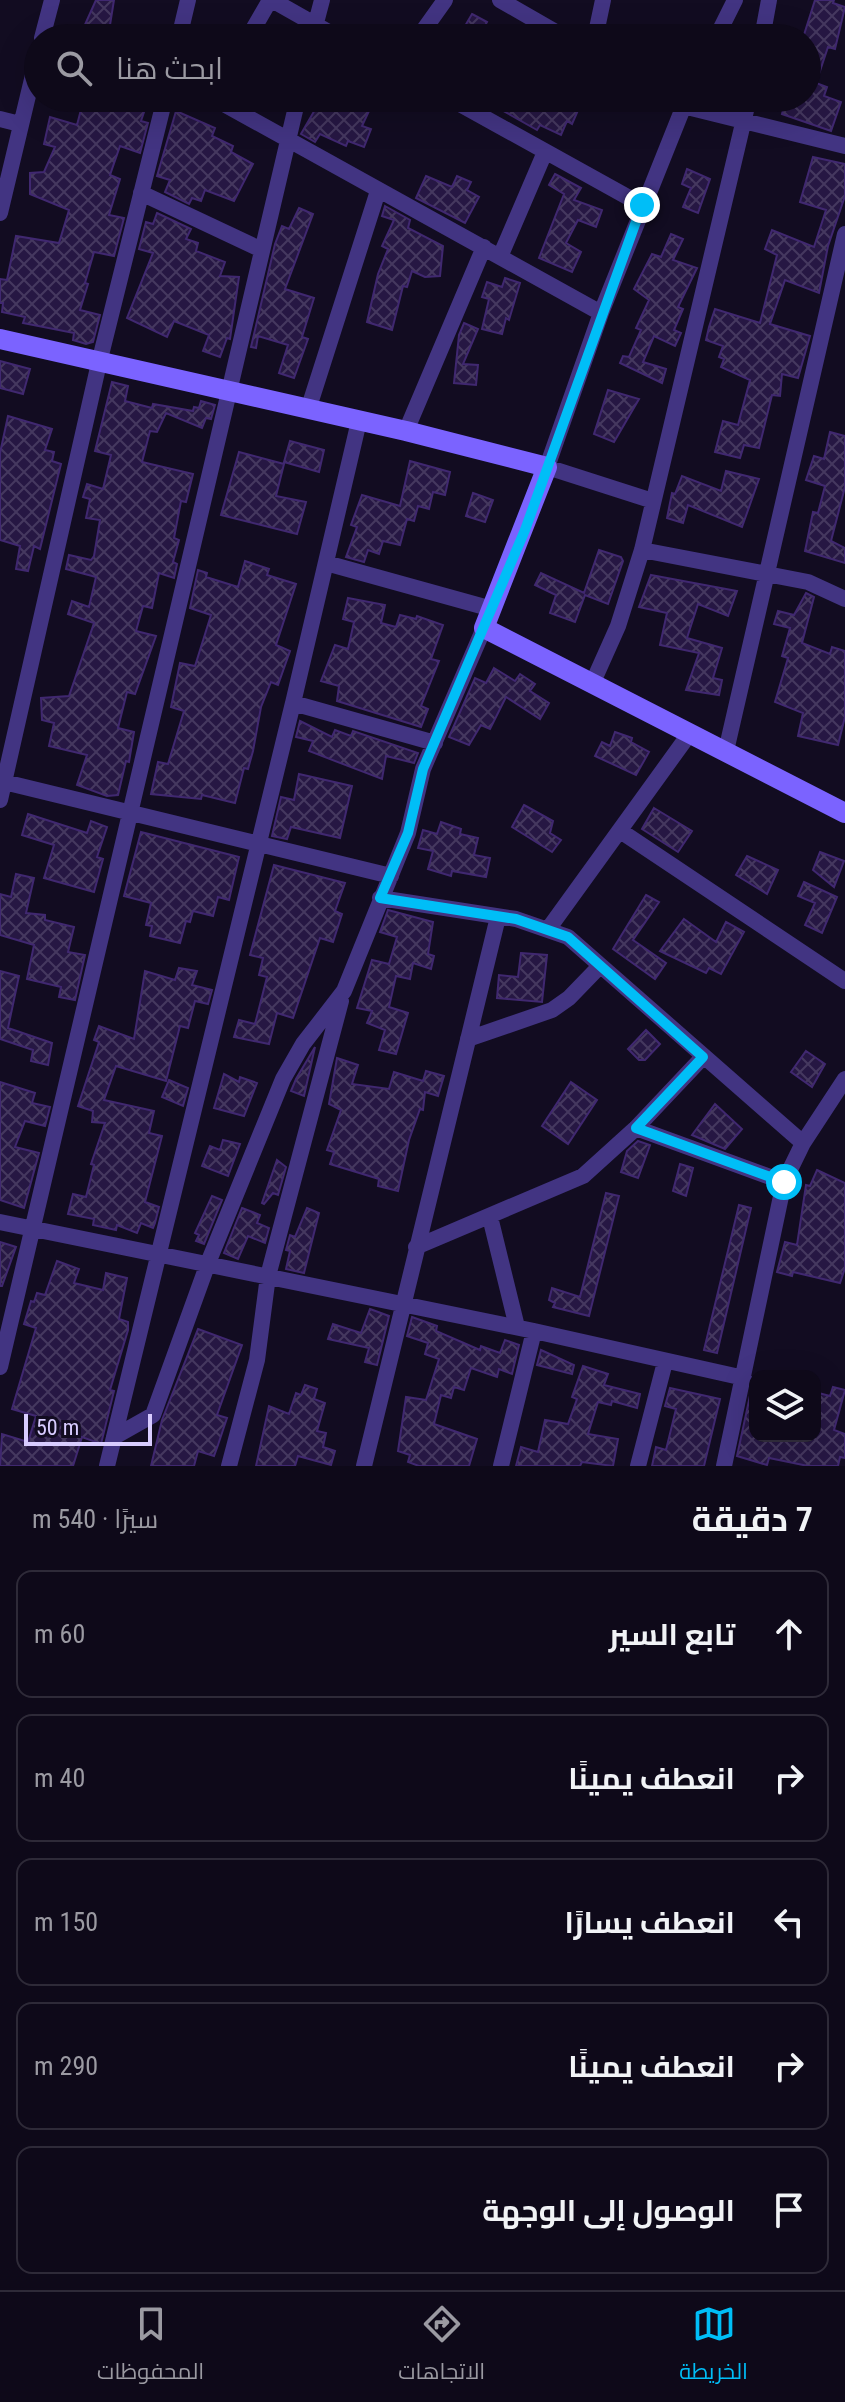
<!DOCTYPE html>
<html lang="ar">
<head>
<meta charset="utf-8">
<style>
	:root { --surface:#0e0919; --page:#171222; --text:#f1f3f6; --muted:#9b9aa2; --line:#2e2a38; --accent:#00bef7 }
	body { margin:0; font-family:"Roboto Condensed",Cairo,sans-serif; background:var(--page); color:var(--text); direction:rtl }
	.controls { position:absolute; right:24px; bottom:24px; display:grid; overflow:hidden; border-radius:16px; box-shadow:0 8px 32px #0002 }
	.controls button { width:72px; height:72px; display:grid; place-items:center; padding:0; border:0; border-bottom:2px solid var(--line); background:var(--surface); color:var(--text); font:40px sans-serif }
	.scale { position:absolute; left:24px; bottom:20px; width:128px; box-sizing:border-box; padding-left:8px; border:4px solid #d8ccff; border-top:0; font-size:22px; line-height:28px; white-space:nowrap; color:#d8ccff; -webkit-text-stroke:6px #120c21; paint-order:stroke }
	.stop { position:absolute; width:24px; height:24px; margin:-18px; border:6px solid #00bef7; border-radius:50%; background:#fff }
	.stop.end { background:#00bef7; border-color:#fff; box-shadow:0 2px 8px #0008 }
	.list { margin:0; padding:0; list-style:none }
	h2 { display:flex; justify-content:space-between; align-items:center; height:104px; margin:0; padding:0 32px; font-size:34px }
	h2 small { font-size:26px; font-weight:400; color:var(--muted) }
	.list li { display:grid; grid-template-columns:52px 1fr auto; gap:24px; align-items:center; box-sizing:border-box; height:128px; margin:0 16px 16px; padding:0 16px; border:2px solid var(--line); border-radius:16px }
	.list b { display:block; font-size:30px; white-space:nowrap }
	.list em { font-size:26px; font-style:normal; color:var(--muted) }
	.icon { flex:none; width:44px; height:44px; fill:none; stroke:currentColor; stroke-width:2; stroke-linecap:round; stroke-linejoin:round }
	.map { position:relative; flex:none; width:845px; height:1466px; overflow:hidden; direction:ltr }
	.search { position:absolute; background:var(--surface); box-shadow:0 8px 32px #0002; left:24px; right:24px; top:24px; height:88px; display:flex; align-items:center; gap:20px; box-sizing:border-box; padding:0 28px; border-radius:44px; color:var(--muted); font-size:30px }
	.sheet { height:824px; background:var(--surface) }
	nav { display:flex; justify-content:space-around; align-items:center; box-sizing:border-box; height:112px; border-top:2px solid var(--line); background:var(--surface); font-size:22px; color:var(--muted) }
	nav a { display:grid; justify-items:center; gap:4px }
	nav .on { color:var(--accent) }
	.map>svg:first-child { display:block }
	.building { fill:url(#building-cross-hatch); stroke:#402870; stroke-width:2 }
	.lines { fill:none; stroke-linecap:round; stroke-linejoin:round }
	.street { stroke:#423482; stroke-width:16 }
	.secondary { stroke:#7b63ff; stroke-width:20 }
	.route { stroke:#00bef7; stroke-width:10 }
</style>
</head>
<body>
<div class="map">
<svg width="845" height="1466" viewBox="0 0 845 1466">
	<defs>
		<pattern id="building-cross-hatch" width="8" height="8" patternUnits="userSpaceOnUse" patternTransform="scale(2)"><rect width="8" height="8" fill="#261743"/><path d="M0 0l8 8M0 8l8-8" fill="none" stroke="#45385f"/></pattern>
	</defs>
	<rect width="100%" height="100%" fill="#120c21"/>
	<!-- building -->
	<path class="building" d="M 96,0 L 114,0 L 110,25 L 143,35 L 142,38 L 79,38 Z
		M 815,0 L 834,0 L 833,3 L 845,7 L 835,49 L 828,47 L 816,83 L 827,87 L 824,96 L 841,102 L 831,131 L 782,114 L 786,98 L 807,98 L 807,38 L 803,38 Z
		M 472,14 L 487,22 L 478,38 L 458,38 Z
		M 84,98 L 115,98 L 145,109 L 141,121 L 148,123 L 140,153 L 120,146 L 110,175 L 120,179 L 109,215 L 124,218 L 114,256 L 94,252 L 85,283 L 88,284 L 80,310 L 100,315 L 93,342 L 86,344 L 73,340 L 74,333 L 23,323 L 25,317 L 2,312 L 3,303 L 0,303 L 0,279 L 7,280 L 16,236 L 59,243 L 69,210 L 30,194 L 30,173 L 44,172 L 55,147 L 44,144 L 50,117 L 77,125 Z
		M 309,98 L 333,98 L 355,108 L 359,98 L 375,98 L 362,126 L 371,129 L 364,147 L 348,141 L 346,146 L 320,134 L 315,142 L 301,134 L 316,108 L 308,104 Z
		M 506,98 L 557,98 L 579,108 L 572,124 L 567,121 L 561,135 L 540,125 L 537,130 L 500,109 Z
		M 176,111 L 215,128 L 212,136 L 233,146 L 231,152 L 253,164 L 234,201 L 205,190 L 201,201 L 192,198 L 189,204 L 165,192 L 170,180 L 157,176 Z
		M 813,157 L 845,164 L 845,196 L 828,246 L 819,293 L 785,280 L 770,324 L 810,336 L 798,378 L 782,374 L 780,396 L 772,395 L 759,448 L 744,445 L 740,458 L 715,452 L 723,421 L 738,425 L 750,380 L 721,367 L 724,359 L 719,357 L 723,346 L 706,340 L 709,327 L 715,309 L 760,323 L 777,255 L 765,249 L 772,230 L 814,247 L 826,210 L 800,202 Z
		M 687,169 L 710,179 L 698,213 L 683,207 L 691,188 L 682,184 Z
		M 555,174 L 581,188 L 574,200 L 602,210 L 596,227 L 578,220 L 566,243 L 581,252 L 572,272 L 539,258 L 564,194 L 549,185 Z
		M 426,176 L 452,187 L 457,176 L 471,182 L 467,190 L 479,197 L 465,223 L 416,198 Z
		M 385,206 L 410,220 L 408,228 L 443,246 L 440,276 L 425,277 L 412,271 L 407,287 L 403,286 L 392,330 L 367,322 L 378,274 L 388,249 L 382,246 L 394,220 L 382,216 Z
		M 299,208 L 313,214 L 285,289 L 314,298 L 302,337 L 308,339 L 294,378 L 279,373 L 288,345 L 258,336 L 256,348 L 251,347 L 275,244 L 282,226 L 289,229 Z
		M 157,213 L 191,229 L 186,239 L 198,243 L 196,251 L 225,262 L 220,276 L 239,277 L 230,339 L 227,338 L 220,357 L 203,351 L 209,335 L 174,321 L 167,337 L 127,318 L 153,253 L 139,249 L 146,222 L 153,224 Z
		M 671,234 L 683,239 L 673,260 L 697,268 L 678,307 L 683,309 L 674,330 L 681,333 L 675,346 L 654,336 L 643,362 L 666,369 L 662,383 L 620,363 L 623,356 L 629,357 L 641,330 L 636,328 L 649,300 L 634,289 L 652,254 L 661,257 Z
		M 505,278 L 520,283 L 509,320 L 506,318 L 502,334 L 482,329 L 489,299 L 482,297 L 487,282 L 502,287 Z
		M 464,323 L 478,329 L 463,364 L 478,365 L 476,385 L 454,383 L 459,335 Z
		M 0,361 L 30,369 L 23,394 L 0,388 Z
		M 112,382 L 128,386 L 125,401 L 152,408 L 153,404 L 193,411 L 194,407 L 199,408 L 201,401 L 215,405 L 211,419 L 206,418 L 202,428 L 166,413 L 157,432 L 150,431 L 142,462 L 193,474 L 186,502 L 181,501 L 174,538 L 179,540 L 173,562 L 177,564 L 174,578 L 159,573 L 152,608 L 143,606 L 136,631 L 156,636 L 135,694 L 127,692 L 118,728 L 134,732 L 129,762 L 126,761 L 118,795 L 107,796 L 77,785 L 87,755 L 49,746 L 54,723 L 42,720 L 41,698 L 69,696 L 94,623 L 68,614 L 72,601 L 89,607 L 96,577 L 66,569 L 69,555 L 91,560 L 94,556 L 100,520 L 86,518 L 90,499 L 83,497 L 87,484 L 103,489 L 111,455 L 95,451 Z
		M 608,390 L 639,399 L 614,442 L 594,434 Z
		M 8,416 L 52,429 L 45,450 L 54,452 L 52,461 L 61,464 L 40,549 L 34,546 L 28,571 L 16,569 L 20,546 L 0,540 L 0,453 Z
		M 830,432 L 845,436 L 845,487 L 831,541 L 845,548 L 845,563 L 805,551 L 813,512 L 818,513 L 825,486 L 806,480 L 814,456 L 824,459 Z
		M 290,441 L 324,450 L 319,472 L 284,462 Z
		M 239,452 L 284,464 L 276,496 L 306,502 L 297,534 L 221,515 Z
		M 410,461 L 450,472 L 445,495 L 433,492 L 429,509 L 418,506 L 414,521 L 407,519 L 400,545 L 383,541 L 379,554 L 368,550 L 364,562 L 346,557 L 357,527 L 351,525 L 362,495 L 400,506 Z
		M 726,471 L 759,479 L 742,527 L 688,505 L 683,523 L 667,518 L 672,493 L 675,494 L 682,476 L 721,491 Z
		M 473,493 L 493,500 L 485,522 L 466,516 Z
		M 599,550 L 621,557 L 623,561 L 608,604 L 585,595 L 575,622 L 550,613 L 556,595 L 535,585 L 541,573 L 584,593 Z
		M 245,561 L 269,569 L 267,575 L 296,584 L 276,645 L 290,651 L 278,685 L 271,682 L 261,707 L 253,751 L 248,769 L 244,768 L 235,803 L 202,795 L 201,799 L 151,794 L 158,762 L 168,764 L 184,711 L 171,707 L 180,663 L 195,666 L 211,615 L 190,608 L 198,570 L 207,573 L 206,577 L 238,587 Z
		M 651,575 L 737,591 L 728,616 L 698,604 L 687,638 L 722,648 L 713,678 L 722,680 L 719,695 L 686,690 L 699,653 L 660,645 L 667,613 L 639,607 Z
		M 806,593 L 814,597 L 802,643 L 830,654 L 832,647 L 845,651 L 845,717 L 838,745 L 798,736 L 803,713 L 775,702 L 788,658 L 782,656 L 790,628 L 774,624 L 778,611 L 794,615 Z
		M 348,598 L 385,605 L 381,623 L 396,627 L 400,615 L 416,619 L 417,616 L 443,625 L 431,659 L 439,661 L 421,706 L 428,709 L 421,727 L 337,701 L 339,686 L 321,681 L 335,645 L 348,649 L 354,622 L 343,619 Z
		M 494,668 L 515,681 L 520,674 L 535,684 L 530,691 L 549,703 L 540,719 L 506,697 L 490,729 L 481,725 L 469,745 L 449,737 L 475,678 L 486,683 Z
		M 300,721 L 332,737 L 335,730 L 351,736 L 353,731 L 418,753 L 414,763 L 386,756 L 382,779 L 309,751 L 313,741 L 296,737 Z
		M 615,732 L 632,738 L 631,742 L 649,752 L 636,775 L 595,756 L 602,742 L 610,746 Z
		M 299,774 L 352,786 L 340,838 L 291,827 L 287,839 L 272,836 L 281,797 L 294,800 Z
		M 524,805 L 553,821 L 550,833 L 561,840 L 552,852 L 512,827 Z
		M 654,808 L 692,831 L 678,852 L 642,829 Z
		M 28,814 L 87,833 L 91,821 L 107,827 L 97,857 L 103,859 L 94,892 L 44,878 L 54,845 L 22,835 Z
		M 441,822 L 461,829 L 460,834 L 478,838 L 474,855 L 490,858 L 486,877 L 452,871 L 451,876 L 428,869 L 433,851 L 418,848 L 423,830 L 437,834 Z
		M 141,832 L 239,857 L 229,900 L 218,897 L 213,916 L 193,911 L 190,922 L 186,921 L 180,943 L 150,936 L 152,926 L 146,925 L 151,903 L 124,896 Z
		M 820,852 L 844,861 L 834,887 L 813,870 Z
		M 747,856 L 778,870 L 767,894 L 736,875 Z
		M 274,865 L 345,883 L 335,911 L 342,914 L 333,942 L 320,938 L 293,1018 L 277,1013 L 269,1044 L 234,1037 L 239,1020 L 255,1024 L 267,977 L 259,975 L 263,958 L 250,955 Z
		M 16,874 L 34,878 L 26,913 L 45,915 L 45,920 L 74,927 L 68,952 L 85,955 L 75,1000 L 59,997 L 61,987 L 27,979 L 34,945 L 0,935 L 0,894 L 11,897 Z
		M 804,882 L 837,897 L 822,933 L 805,925 L 815,903 L 798,896 Z
		M 646,895 L 659,902 L 633,940 L 666,963 L 655,979 L 613,949 Z
		M 388,910 L 433,922 L 428,954 L 434,956 L 431,969 L 413,963 L 410,979 L 396,976 L 389,1007 L 408,1013 L 396,1054 L 379,1050 L 385,1030 L 367,1023 L 372,1011 L 357,1008 L 372,960 L 389,964 L 397,937 L 380,932 Z
		M 684,919 L 716,942 L 726,922 L 744,932 L 721,974 L 709,968 L 706,973 L 660,951 Z
		M 521,953 L 547,955 L 542,1002 L 497,998 L 499,975 L 518,977 Z
		M 179,968 L 197,971 L 192,985 L 212,990 L 208,1004 L 195,1001 L 188,1028 L 180,1026 L 166,1081 L 116,1066 L 104,1100 L 154,1111 L 149,1133 L 162,1136 L 145,1202 L 159,1207 L 155,1223 L 153,1228 L 141,1223 L 137,1233 L 117,1225 L 116,1230 L 93,1225 L 94,1219 L 68,1214 L 73,1194 L 86,1197 L 94,1165 L 91,1164 L 105,1123 L 92,1122 L 93,1111 L 78,1106 L 99,1042 L 94,1040 L 99,1026 L 134,1039 L 145,971 L 175,980 Z
		M 0,971 L 19,976 L 8,1028 L 52,1043 L 48,1065 L 31,1061 L 33,1050 L 0,1039 Z
		M 646,1030 L 660,1044 L 645,1060 L 639,1060 L 628,1049 Z
		M 315,1047 L 304,1096 L 291,1091 L 296,1079 Z
		M 806,1051 L 825,1064 L 812,1087 L 791,1072 Z
		M 337,1058 L 358,1065 L 352,1084 L 389,1089 L 394,1072 L 423,1081 L 426,1071 L 444,1076 L 438,1096 L 425,1092 L 423,1110 L 420,1109 L 409,1140 L 398,1191 L 378,1186 L 379,1179 L 330,1164 L 334,1152 L 327,1150 L 341,1110 L 329,1104 Z
		M 224,1074 L 239,1082 L 240,1077 L 257,1083 L 244,1116 L 214,1108 Z
		M 169,1080 L 188,1088 L 183,1106 L 162,1097 Z
		M 0,1082 L 35,1093 L 32,1103 L 50,1107 L 45,1126 L 25,1121 L 15,1147 L 39,1153 L 24,1208 L 0,1200 Z
		M 571,1082 L 597,1100 L 568,1144 L 542,1126 Z
		M 715,1104 L 742,1129 L 725,1149 L 692,1135 Z
		M 223,1140 L 240,1144 L 228,1176 L 202,1166 L 210,1146 L 220,1150 Z
		M 638,1141 L 650,1145 L 638,1178 L 621,1172 L 627,1151 Z
		M 277,1160 L 286,1167 L 278,1195 L 273,1193 L 264,1204 L 262,1203 Z
		M 680,1164 L 693,1168 L 686,1196 L 673,1191 Z
		M 817,1170 L 845,1183 L 845,1268 L 840,1283 L 793,1272 L 792,1276 L 777,1272 L 785,1242 L 797,1245 L 806,1185 L 810,1186 Z
		M 606,1193 L 619,1196 L 589,1316 L 553,1307 L 555,1303 L 549,1300 L 552,1288 L 580,1297 Z
		M 212,1196 L 222,1200 L 204,1244 L 196,1241 L 199,1235 L 195,1233 Z
		M 739,1205 L 751,1208 L 717,1353 L 704,1350 Z
		M 242,1208 L 260,1215 L 257,1223 L 269,1228 L 265,1243 L 248,1236 L 238,1259 L 224,1253 Z
		M 307,1208 L 319,1213 L 304,1273 L 286,1269 L 290,1251 L 286,1250 L 290,1235 L 295,1237 Z
		M 0,1242 L 16,1247 L 2,1286 L 0,1286 Z
		M 57,1261 L 79,1269 L 74,1283 L 103,1290 L 106,1273 L 127,1278 L 119,1319 L 128,1322 L 128,1330 L 110,1390 L 114,1391 L 101,1444 L 82,1437 L 73,1466 L 0,1466 L 2,1434 L 28,1442 L 36,1416 L 12,1409 L 36,1328 L 24,1324 L 31,1301 L 34,1302 L 37,1293 L 45,1295 Z
		M 370,1309 L 389,1316 L 377,1365 L 365,1362 L 369,1348 L 328,1339 L 333,1324 L 361,1333 Z
		M 412,1317 L 437,1326 L 436,1331 L 480,1350 L 481,1346 L 500,1353 L 505,1340 L 519,1345 L 512,1374 L 499,1369 L 497,1377 L 471,1368 L 464,1390 L 454,1387 L 451,1398 L 441,1395 L 434,1424 L 477,1439 L 469,1466 L 419,1466 L 408,1462 L 410,1455 L 398,1451 L 406,1397 L 426,1400 L 439,1359 L 425,1354 L 428,1343 L 407,1336 Z
		M 198,1329 L 242,1345 L 217,1415 L 227,1418 L 218,1445 L 214,1456 L 198,1451 L 194,1466 L 151,1466 L 162,1420 Z
		M 541,1350 L 574,1365 L 572,1374 L 537,1365 Z
		M 583,1366 L 608,1374 L 604,1385 L 640,1394 L 637,1408 L 612,1401 L 611,1405 L 598,1402 L 588,1434 L 618,1439 L 613,1466 L 582,1462 L 580,1466 L 516,1466 L 521,1447 L 538,1452 L 545,1420 L 568,1424 L 577,1399 L 572,1397 Z
		M 305,1385 L 317,1389 L 314,1399 L 325,1403 L 317,1431 L 326,1433 L 323,1447 L 335,1451 L 331,1465 L 298,1456 L 295,1466 L 256,1466 L 269,1406 L 289,1414 L 296,1393 L 301,1395 Z
		M 833,1387 L 845,1390 L 834,1430 L 845,1434 L 845,1458 L 840,1457 L 838,1466 L 808,1466 L 769,1458 L 767,1465 L 737,1456 L 751,1391 L 755,1392 L 755,1436 L 815,1436 L 815,1392 L 830,1396 Z
		M 670,1388 L 720,1399 L 704,1466 L 652,1466 L 656,1447 L 666,1450 L 676,1409 L 665,1406 Z"/>
	<g class="lines">
		<!-- street -->
		<path class="street" d="M 272,0 L 339,38
			M 500,0 L 566,38
			M 42,38 L 52,0
			M 179,38 L 188,0
			M 248,38 L 270,0
			M 312,38 L 322,0
			M 418,38 L 445,0
			M 595,38 L 603,0
			M 716,38 L 735,0
			M 762,38 L 769,0
			M 213,98 L 601,313
			M 449,98 L 642,205
			M 670,98 L 683,106 L 845,146
			M 0,119 L 20,124
			M 141,193 L 262,250
			M 0,213 L 38,54
			M 500,257 L 545,152
			M 308,410 L 378,191
			M 406,431 L 484,247
			M 653,501 L 547,467 L 601,313 L 687,98
			M 642,550 L 808,582 L 845,599
			M 326,563 L 492,609
			M 593,682 L 618,626 L 642,550 L 749,98
			M 293,703 L 359,421
			M 726,751 L 845,234
			M 0,781 L 391,876
			M 0,800 L 99,363 L 165,98
			M 622,832 L 845,981
			M 380,898 L 516,919 L 568,937 L 803,1143
			M 549,928 L 690,733
			M 468,1039 L 552,1010 L 569,998 L 600,966
			M 636,1128 L 784,1182
			M 490,1217 L 517,1327
			M 0,1222 L 534,1331 L 744,1378
			M 416,1247 L 583,1176 L 636,1128 L 703,1057
			M 0,1367 L 298,98
			M 114,1437 L 153,1415 L 208,1263 L 283,1079 L 303,1044 L 344,991 L 408,833 L 423,769 L 484,628
			M 107,1466 L 293,703 L 435,743
			M 229,1466 L 257,1360 L 268,1276 L 341,1001
			M 364,1466 L 498,917
			M 501,1466 L 534,1331
			M 638,1466 L 665,1362
			M 724,1466 L 784,1182 L 803,1143 L 845,1079"/>
		<!-- secondary -->
		<path class="secondary" d="M 0,339 L 406,431 L 547,467 L 484,628 L 845,813"/>
	</g>
	<g class="lines">
		<!-- route -->
		<path class="route" d="M 642,205 L 525,530 L 423,769 L 408,833 L 380,898 L 516,919 L 568,937 L 703,1057 L 636,1128 L 784,1182"/>
	</g>
</svg>
<div class="controls">
<button><svg class="icon" aria-label="layers" viewBox="0 0 24 24"><path d="M12 4l9 5-9 5-9-5zM3 14l9 5 9-5"/></svg></button>
</div>
<div class="scale">50 m</div>
<div class="stop" style="left:784px;top:1182px"></div>
<div class="stop end" style="left:642px;top:205px"></div>
<div class="search"><svg class="icon" aria-label="search" viewBox="0 0 24 24"><circle cx="10" cy="10" r="6"/><path d="M15 15l6 6"/></svg>ابحث هنا</div>
</div>
<section class="sheet">
<h2>7 دقيقة<small>سيرًا · 540 m</small></h2>
<ul class="list">
<li><svg class="icon" aria-label="ahead" viewBox="0 0 24 24"><path d="M12 20V5M6 11l6-6 6 6"/></svg><div><b>تابع السير</b></div><em>60 m</em></li>
<li><svg class="icon" aria-label="right" viewBox="0 0 24 24"><path d="M7 20v-9h11M14 6l5 5-5 5"/></svg><div><b>انعطف يمينًا</b></div><em>40 m</em></li>
<li><svg class="icon" aria-label="left" viewBox="0 0 24 24"><path d="M17 20v-9H6M10 6l-5 5 5 5"/></svg><div><b>انعطف يسارًا</b></div><em>150 m</em></li>
<li><svg class="icon" aria-label="right" viewBox="0 0 24 24"><path d="M7 20v-9h11M14 6l5 5-5 5"/></svg><div><b>انعطف يمينًا</b></div><em>290 m</em></li>
<li><svg class="icon" aria-label="arrive" viewBox="0 0 24 24"><path d="M6 21V4h12l-3 4 3 4H6"/></svg><div><b>الوصول إلى الوجهة</b></div></li>
</ul>
</section>
<nav>
<a class="on"><svg class="icon" aria-label="map" viewBox="0 0 24 24"><path d="M3 6l6-2 6 2 6-2v14l-6 2-6-2-6 2zM9 4v14M15 6v14"/></svg>الخريطة</a>
<a><svg class="icon" aria-label="directions" viewBox="0 0 24 24"><path d="M12 3l9 9-9 9-9-9zM9 14v-3h6M13 9l2 2-2 2"/></svg>الاتجاهات</a>
<a><svg class="icon" aria-label="saved" viewBox="0 0 24 24"><path d="M7 4h10v16l-5-4-5 4z"/></svg>المحفوظات</a>
</nav>
</body>
</html>
